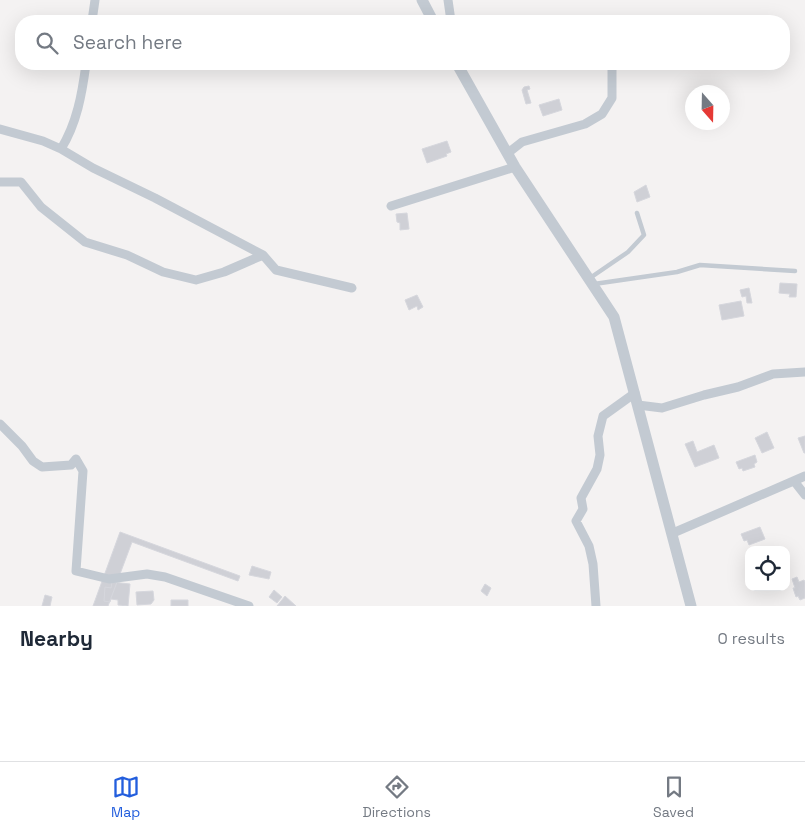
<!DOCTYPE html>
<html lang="en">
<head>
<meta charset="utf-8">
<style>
	:root { --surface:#fff; --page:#f2f2f3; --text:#1f2937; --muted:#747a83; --line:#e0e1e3; --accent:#235edd }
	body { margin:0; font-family:"Space Grotesk",sans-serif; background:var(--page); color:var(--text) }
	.controls { position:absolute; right:15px; bottom:15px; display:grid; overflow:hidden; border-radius:10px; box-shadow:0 5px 20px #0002 }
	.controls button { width:45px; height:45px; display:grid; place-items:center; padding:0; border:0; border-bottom:1px solid var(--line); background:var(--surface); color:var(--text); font:25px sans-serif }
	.compass { position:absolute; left:685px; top:85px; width:45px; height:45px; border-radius:50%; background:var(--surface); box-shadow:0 5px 20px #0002; rotate:160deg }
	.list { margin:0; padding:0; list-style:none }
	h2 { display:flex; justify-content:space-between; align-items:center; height:65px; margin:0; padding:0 20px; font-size:21px }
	h2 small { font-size:16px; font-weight:400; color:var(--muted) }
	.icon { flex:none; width:28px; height:28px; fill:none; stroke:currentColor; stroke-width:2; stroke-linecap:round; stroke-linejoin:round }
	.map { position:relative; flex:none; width:805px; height:606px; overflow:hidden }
	.search { position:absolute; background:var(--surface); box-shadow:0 5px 20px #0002; left:15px; right:15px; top:15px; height:55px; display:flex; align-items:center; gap:12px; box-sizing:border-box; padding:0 18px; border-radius:20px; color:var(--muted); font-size:19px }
	.sheet { height:155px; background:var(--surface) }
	nav { display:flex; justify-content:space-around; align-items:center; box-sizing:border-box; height:70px; border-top:1px solid var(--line); background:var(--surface); font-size:14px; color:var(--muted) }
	nav a { display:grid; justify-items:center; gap:2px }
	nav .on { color:var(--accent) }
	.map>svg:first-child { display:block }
	.building { fill:#cfd0d6; stroke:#d6d7dd }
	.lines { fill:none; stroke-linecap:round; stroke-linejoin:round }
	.service { stroke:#c3cad2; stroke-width:4.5 }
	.minor { stroke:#c3cad2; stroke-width:9 }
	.tertiary { stroke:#c3cad2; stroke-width:11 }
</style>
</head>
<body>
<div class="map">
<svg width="805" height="606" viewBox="0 0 805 606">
	<rect width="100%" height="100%" fill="#f4f2f2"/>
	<!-- building -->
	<path class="building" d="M 529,86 L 530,89 L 527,90 L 531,103 L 526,104 L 522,90 L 524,87 Z
		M 559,99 L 562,110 L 543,116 L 539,105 Z
		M 447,141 L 451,152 L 446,154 L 447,156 L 427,163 L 422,149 Z
		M 646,185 L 650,197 L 637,202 L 634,192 Z
		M 407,213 L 409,229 L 400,230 L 400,223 L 397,222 L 396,214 Z
		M 780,283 L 797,284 L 796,297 L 789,297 L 790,294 L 779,293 Z
		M 749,288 L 752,303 L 747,303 L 746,296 L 742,297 L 740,290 Z
		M 417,295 L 423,307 L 418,310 L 417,306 L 409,310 L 405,300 Z
		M 741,301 L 744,316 L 722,320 L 719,305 Z
		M 767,432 L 774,448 L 762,453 L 755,438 Z
		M 805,436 L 805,453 L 804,453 L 798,438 Z
		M 693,441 L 697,452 L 714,445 L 719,458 L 695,467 L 685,444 Z
		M 755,455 L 757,462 L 754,464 L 755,467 L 743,471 L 742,468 L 739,469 L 736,462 Z
		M 760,527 L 765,539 L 749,545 L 747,540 L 744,541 L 741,534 Z
		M 120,532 L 240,576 L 238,581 L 132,542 L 108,606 L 93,606 Z
		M 252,566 L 271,572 L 269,579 L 249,575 Z
		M 797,577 L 799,582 L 804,580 L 805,582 L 805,598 L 800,600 L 798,596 L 796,597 L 793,588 L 795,588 L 792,579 Z
		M 112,582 L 130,584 L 128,606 L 118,605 L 118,600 L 111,599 L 110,602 L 104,601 L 105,587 L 111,588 Z
		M 485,584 L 491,588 L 487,596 L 481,591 Z
		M 274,590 L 282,597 L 277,603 L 269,597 Z
		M 153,591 L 154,600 L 151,604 L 137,605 L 136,592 Z
		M 45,595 L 52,597 L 50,606 L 42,606 Z
		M 285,596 L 296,606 L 277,606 Z
		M 171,600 L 188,600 L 188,606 L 171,606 Z"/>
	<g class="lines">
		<!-- service -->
		<path class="service" d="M 590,278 L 628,252 L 644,235 L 637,213
			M 594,284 L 677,272 L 700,265 L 795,271"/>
		<!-- minor -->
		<path class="minor" d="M 448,0 L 451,21
			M 92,21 L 95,0
			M 0,129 L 43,141 L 61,149 L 93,168 L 155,198 L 263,255 L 276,270 L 352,288
			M 61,149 C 77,123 82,94 86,64
			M 508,153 L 522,142 L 585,124 L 602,114 L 612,98 L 612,64
			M 0,182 L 21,182 L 41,207 L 85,242 L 127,255 L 163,272 L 196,280 L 224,272 L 263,255
			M 391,206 L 515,167
			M 638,405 L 662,408 L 704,395 L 738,387 L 773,374 L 805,372
			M 0,424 L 22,446 L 33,461 L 42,467 L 71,465 L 76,459 L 83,471 L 76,571 L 109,579 L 147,574 L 165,577 L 249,606
			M 794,481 L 805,495
			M 673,533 L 805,476
			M 596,606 L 593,564 L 589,546 L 576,521 L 583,509 L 581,498 L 597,469 L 600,455 L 598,436 L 603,416 L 635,393"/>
		<!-- tertiary -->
		<path class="tertiary" d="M 422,0 L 433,21
			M 457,64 L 515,167 L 614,317 L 691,606"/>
	</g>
</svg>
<div class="controls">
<button><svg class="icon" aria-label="locate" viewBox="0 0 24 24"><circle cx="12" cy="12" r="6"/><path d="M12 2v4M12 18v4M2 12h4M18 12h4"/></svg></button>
</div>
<svg class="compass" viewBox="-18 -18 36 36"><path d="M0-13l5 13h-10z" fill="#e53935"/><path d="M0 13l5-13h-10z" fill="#747a83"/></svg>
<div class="search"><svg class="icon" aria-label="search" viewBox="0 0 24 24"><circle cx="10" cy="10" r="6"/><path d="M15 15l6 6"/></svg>Search here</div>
</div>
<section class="sheet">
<h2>Nearby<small>0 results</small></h2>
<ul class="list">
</ul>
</section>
<nav>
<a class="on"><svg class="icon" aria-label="map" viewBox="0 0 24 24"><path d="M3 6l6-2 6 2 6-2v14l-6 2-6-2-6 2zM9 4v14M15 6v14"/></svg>Map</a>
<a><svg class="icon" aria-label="directions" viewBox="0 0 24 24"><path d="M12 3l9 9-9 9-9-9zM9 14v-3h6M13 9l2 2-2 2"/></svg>Directions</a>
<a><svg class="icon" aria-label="saved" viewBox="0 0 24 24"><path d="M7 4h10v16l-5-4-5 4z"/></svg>Saved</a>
</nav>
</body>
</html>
